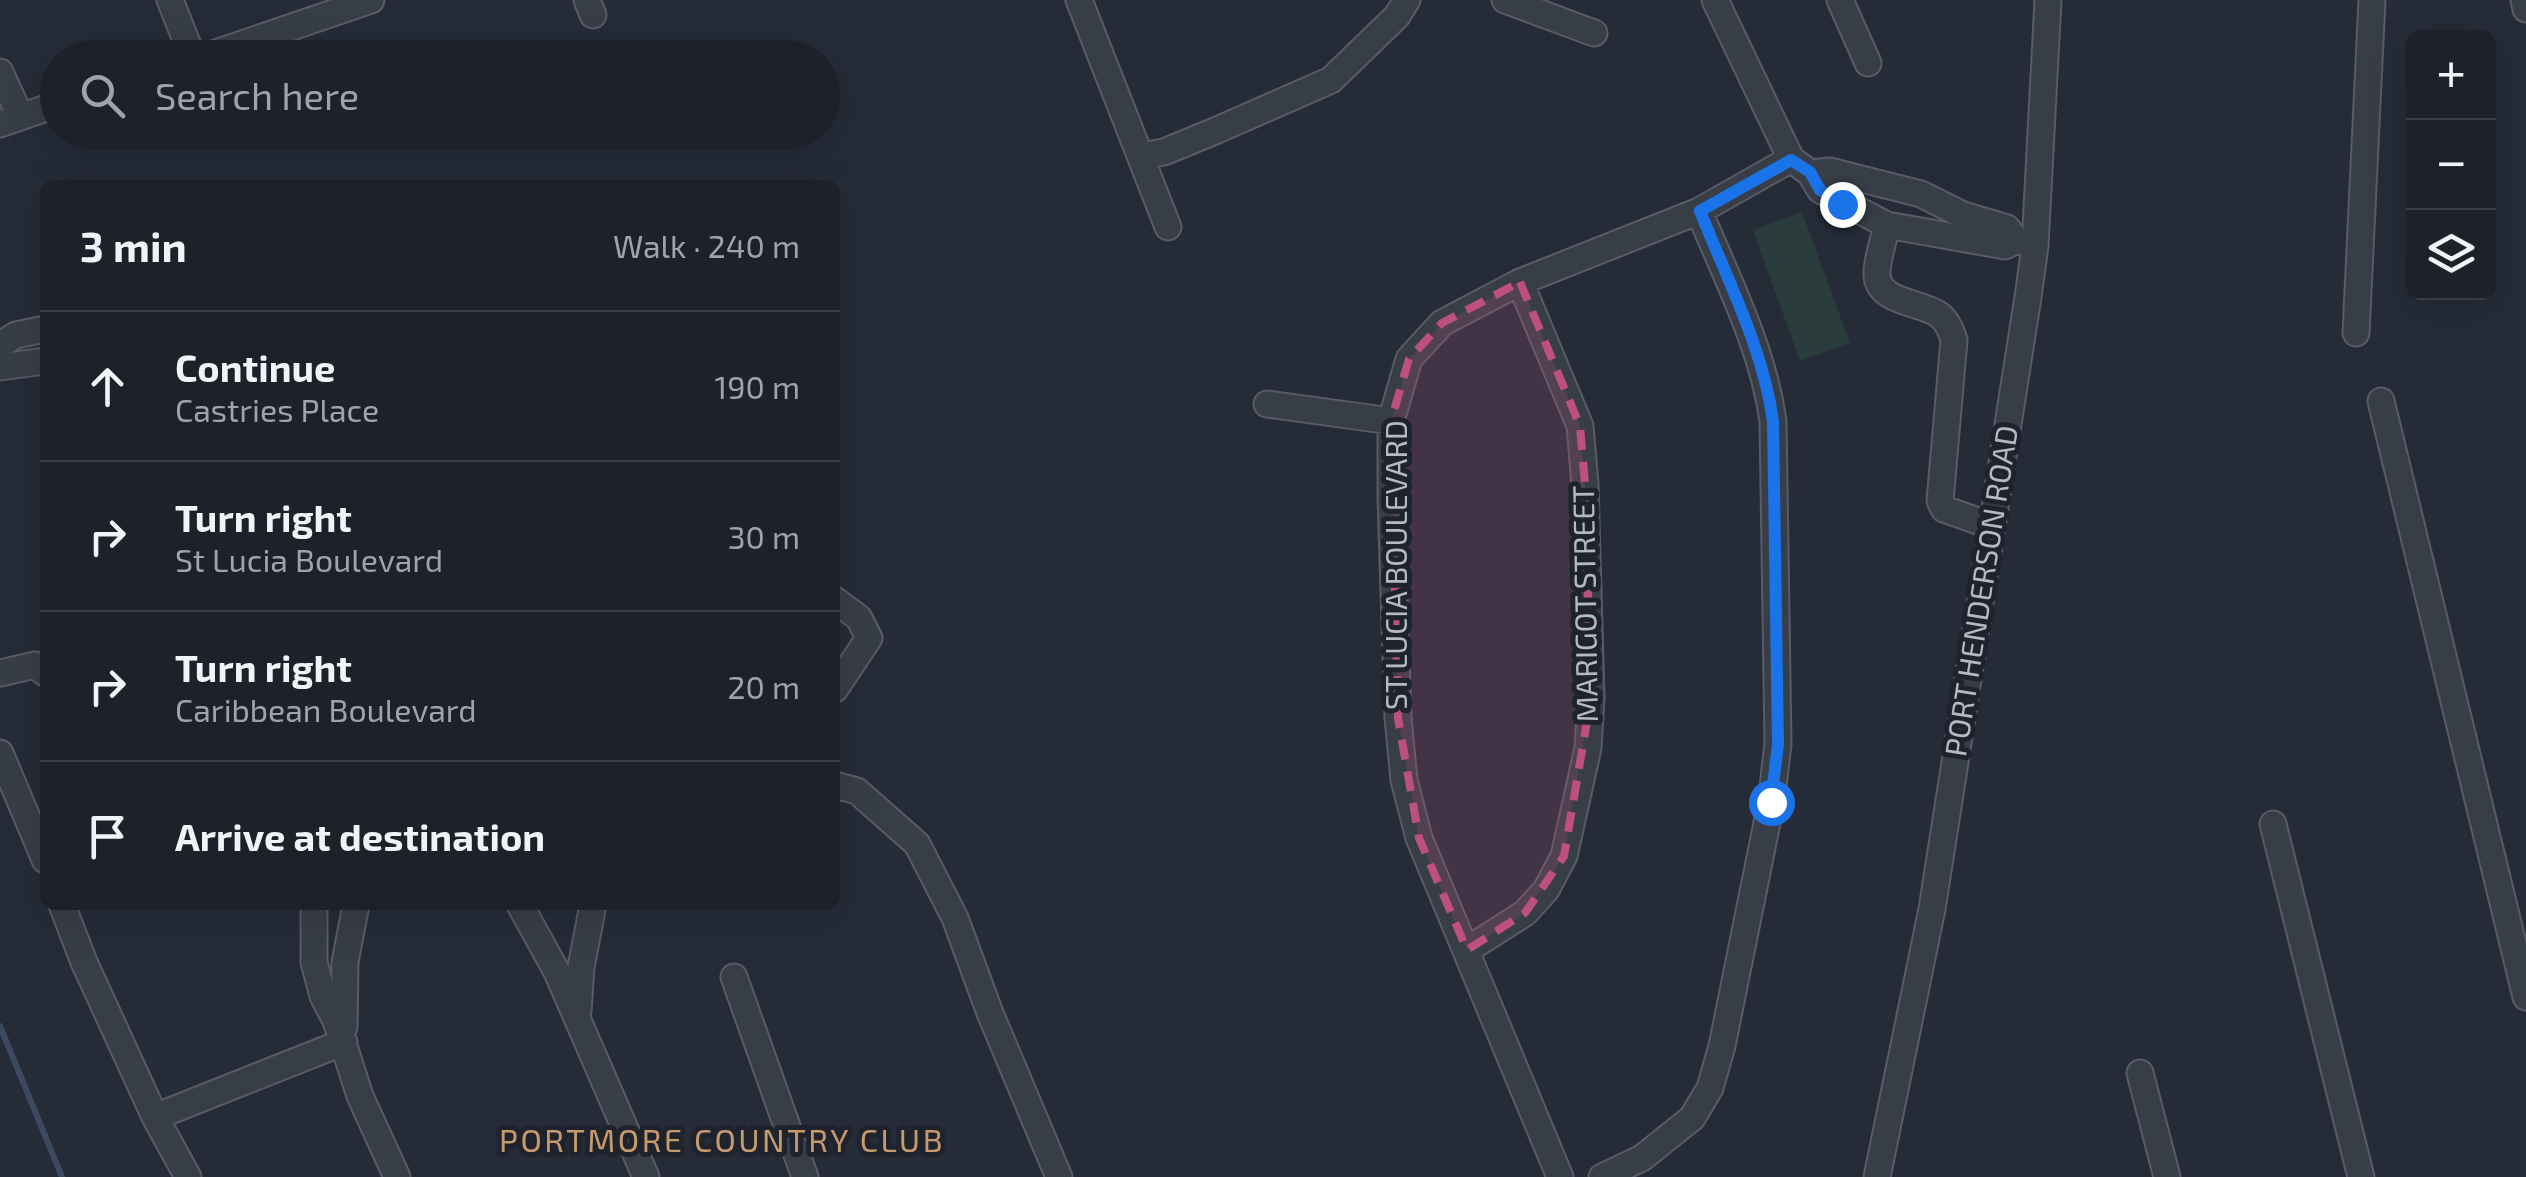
<!DOCTYPE html>
<html lang="en">
<head>
<meta charset="utf-8">
<style>
	:root { --surface:#1c212a; --page:#252932; --text:#f1f3f6; --muted:#a0a3a8; --line:#3a3e47 }
	body { margin:0; font-family:"Exo 2",sans-serif; background:var(--page); color:var(--text) }
	.controls { position:absolute; right:30px; top:30px; display:grid; overflow:hidden; border-radius:15px; box-shadow:0 10px 40px #0002 }
	.controls button { width:90px; height:90px; display:grid; place-items:center; padding:0; border:0; border-bottom:2px solid var(--line); background:var(--surface); color:var(--text); font:50px sans-serif }
	.stop { position:absolute; width:30px; height:30px; margin:-22px; border:8px solid #1a73e8; border-radius:50%; background:#fff }
	.stop.end { background:#1a73e8; border-color:#fff; box-shadow:0 2px 10px #0008 }
	.list { margin:0; padding:0; list-style:none }
	h2 { display:flex; justify-content:space-between; align-items:center; height:130px; margin:0; padding:0 40px; font-size:42px }
	h2 small { font-size:32px; font-weight:400; color:var(--muted) }
	.list li { display:grid; grid-template-columns:65px 1fr auto; gap:30px; align-items:center; box-sizing:border-box; height:150px; padding:0 40px; border-top:2px solid var(--line) }
	.list b { display:block; font-size:38px; white-space:nowrap }
	.list p { margin:0; font-size:32px; white-space:nowrap; color:var(--muted) }
	.list em { font-size:32px; font-style:normal; color:var(--muted) }
	.icon { flex:none; width:55px; height:55px; fill:none; stroke:currentColor; stroke-width:2; stroke-linecap:round; stroke-linejoin:round }
	.map { position:relative; flex:none; width:2526px; height:1177px; overflow:hidden }
	.search { position:absolute; background:var(--surface); box-shadow:0 10px 40px #0002; left:40px; top:40px; width:800px; height:110px; display:flex; align-items:center; gap:25px; box-sizing:border-box; padding:0 35px; border-radius:55px; color:var(--muted); font-size:38px }
	.panel { position:absolute; background:var(--surface); box-shadow:0 10px 40px #0002; left:40px; top:180px; width:800px; height:730px; border-radius:15px }
	.map>svg:first-child { display:block }
	.green { fill:#2b3c3d }
	.lines { fill:none; stroke-linecap:round; stroke-linejoin:round }
	.stream { stroke:#3d495f; stroke-width:6 }
	.minor-casing { stroke:#575c66; stroke-width:29 }
	.minor { stroke:#383e48; stroke-width:25 }
	.route { stroke:#1a73e8; stroke-width:12 }
	.marked { fill:#bd5080; fill-opacity:0.2; stroke:#bd5080; stroke-width:8; stroke-dasharray:20 12; stroke-linejoin:round }
	.labels { text-anchor:middle; stroke-width:10; stroke-linejoin:round; paint-order:stroke }
	.street-label { font-size:30px; fill:#b4b9c4; stroke:#1e232d }
	.neighbourhood-label { font-size:32px; letter-spacing:2.5px; fill:#c69a6d; stroke:#1e232d }
</style>
</head>
<body>
<div class="map">
<svg width="2526" height="1177" viewBox="0 0 2526 1177">
	<rect width="100%" height="100%" fill="#252c38"/>
	<!-- green -->
	<path class="green" d="M 1802,212 L 1850,343 L 1800,361 L 1753,230 Z"/>
	<g class="lines">
		<!-- stream -->
		<path class="stream" d="M 0,1026 L 62,1177"/>
		<defs>
			<path id="minor" d="M 170,0 L 193,58
				M 587,0 L 593,15
				M 1079,0 L 1168,227
				M 1505,0 L 1594,33
				M 1715,0 L 1791,159 L 1810,173 L 1820,190 L 1887,225 L 2005,246 L 2016,240
				M 1840,0 L 1868,63
				M 2524,0 L 2526,9
				M 201,58 L 371,0
				M 0,72 L 20,116
				M 0,124 L 58,104
				M 1141,156 L 1164,152 L 1215,131 L 1331,80 L 1397,16 L 1407,0
				M 1810,173 L 1830,171 L 1921,194 L 1963,215 L 2007,228 L 2016,240 L 2029,244
				M 1887,225 C 1884,239 1878,256 1877,271 C 1875,303 1919,301 1938,314 C 1947,320 1951,330 1954,340 L 1940,501 L 1944,509 L 1992,526
				M 2356,333 L 2372,0
				M 0,345 L 16,335 L 45,329
				M 0,367 L 45,361
				M 2381,401 L 2526,997
				M 1267,404 L 1391,421
				M 835,600 L 859,618 L 869,638 L 835,689
				M 0,673 L 35,665 L 45,673
				M 0,753 L 45,860
				M 835,785 L 857,791 L 917,844 L 955,918 L 990,1013 L 1059,1177
				M 2273,824 L 2361,1177
				M 62,905 L 84,962 L 155,1117
				M 314,905 L 314,962 L 323,996 L 336,1021 L 360,1096 L 397,1177
				M 520,905 L 557,972 L 646,1177
				M 1467,950 L 1525,913 L 1546,890 L 1564,856 L 1588,748 L 1591,698 L 1585,484 L 1580,426 L 1520,282
				M 734,977 L 805,1177
				M 578,1011 L 581,967 L 593,905
				M 344,1027 L 345,962 L 356,905
				M 2140,1073 L 2167,1177
				M 188,1177 L 155,1117 L 344,1042
				M 1560,1177 L 1419,838 L 1404,780 L 1398,718 L 1391,497 L 1391,421 L 1409,359 L 1442,323 L 1520,282 L 1699,211 L 1791,159
				M 1602,1177 L 1642,1158 L 1692,1118 L 1710,1088 L 1722,1046 L 1771,803 L 1778,744 L 1773,421 C 1763,348 1727,279 1699,211
				M 1877,1177 L 1932,909 L 2028,297 L 2035,246 L 2048,0"/>
		</defs>
		<!-- minor casing -->
		<use href="#minor" class="minor-casing"/>
		<!-- minor -->
		<use href="#minor" class="minor"/>
	</g>
	<g class="lines">
		<!-- route -->
		<path class="route" d="M 1771,802 L 1778,744 L 1773,421 C 1763,348 1727,279 1700,211 L 1791,160 L 1810,172 L 1820,190 L 1842,204"/>
	</g>
	<!-- marked area -->
	<path class="marked" d="M 1520,282 L 1580,426 L 1585,484 L 1591,698 L 1564,856 L 1525,913 L 1467,950 L 1419,838 L 1398,718 L 1391,421 L 1409,359 L 1442,323 Z"/>
	<g class="labels">
		<!-- street labels -->
		<g class="street-label">
			<text transform="translate(1397 565) rotate(-90)" y="10">ST LUCIA BOULEVARD</text>
			<text transform="translate(1982 591) rotate(-81)" y="10">PORT HENDERSON ROAD</text>
			<text transform="translate(1586 604) rotate(-91)" y="10">MARIGOT STREET</text>
		</g>
		<!-- neighbourhood labels -->
		<g class="neighbourhood-label">
			<text x="722" y="1152">PORTMORE COUNTRY CLUB</text>
		</g>
	</g>
</svg>
<div class="controls">
<button>+</button>
<button>−</button>
<button><svg class="icon" aria-label="layers" viewBox="0 0 24 24"><path d="M12 4l9 5-9 5-9-5zM3 14l9 5 9-5"/></svg></button>
</div>
<div class="stop" style="left:1771px;top:802px"></div>
<div class="stop end" style="left:1842px;top:204px"></div>
<div class="search"><svg class="icon" aria-label="search" viewBox="0 0 24 24"><circle cx="10" cy="10" r="6"/><path d="M15 15l6 6"/></svg>Search here</div>
<section class="panel">
<h2>3 min<small>Walk · 240 m</small></h2>
<ul class="list">
<li><svg class="icon" aria-label="ahead" viewBox="0 0 24 24"><path d="M12 20V5M6 11l6-6 6 6"/></svg><div><b>Continue</b><p>Castries Place</p></div><em>190 m</em></li>
<li><svg class="icon" aria-label="right" viewBox="0 0 24 24"><path d="M7 20v-9h11M14 6l5 5-5 5"/></svg><div><b>Turn right</b><p>St Lucia Boulevard</p></div><em>30 m</em></li>
<li><svg class="icon" aria-label="right" viewBox="0 0 24 24"><path d="M7 20v-9h11M14 6l5 5-5 5"/></svg><div><b>Turn right</b><p>Caribbean Boulevard</p></div><em>20 m</em></li>
<li><svg class="icon" aria-label="arrive" viewBox="0 0 24 24"><path d="M6 21V4h12l-3 4 3 4H6"/></svg><div><b>Arrive at destination</b></div></li>
</ul>
</section>
</div>
</body>
</html>
